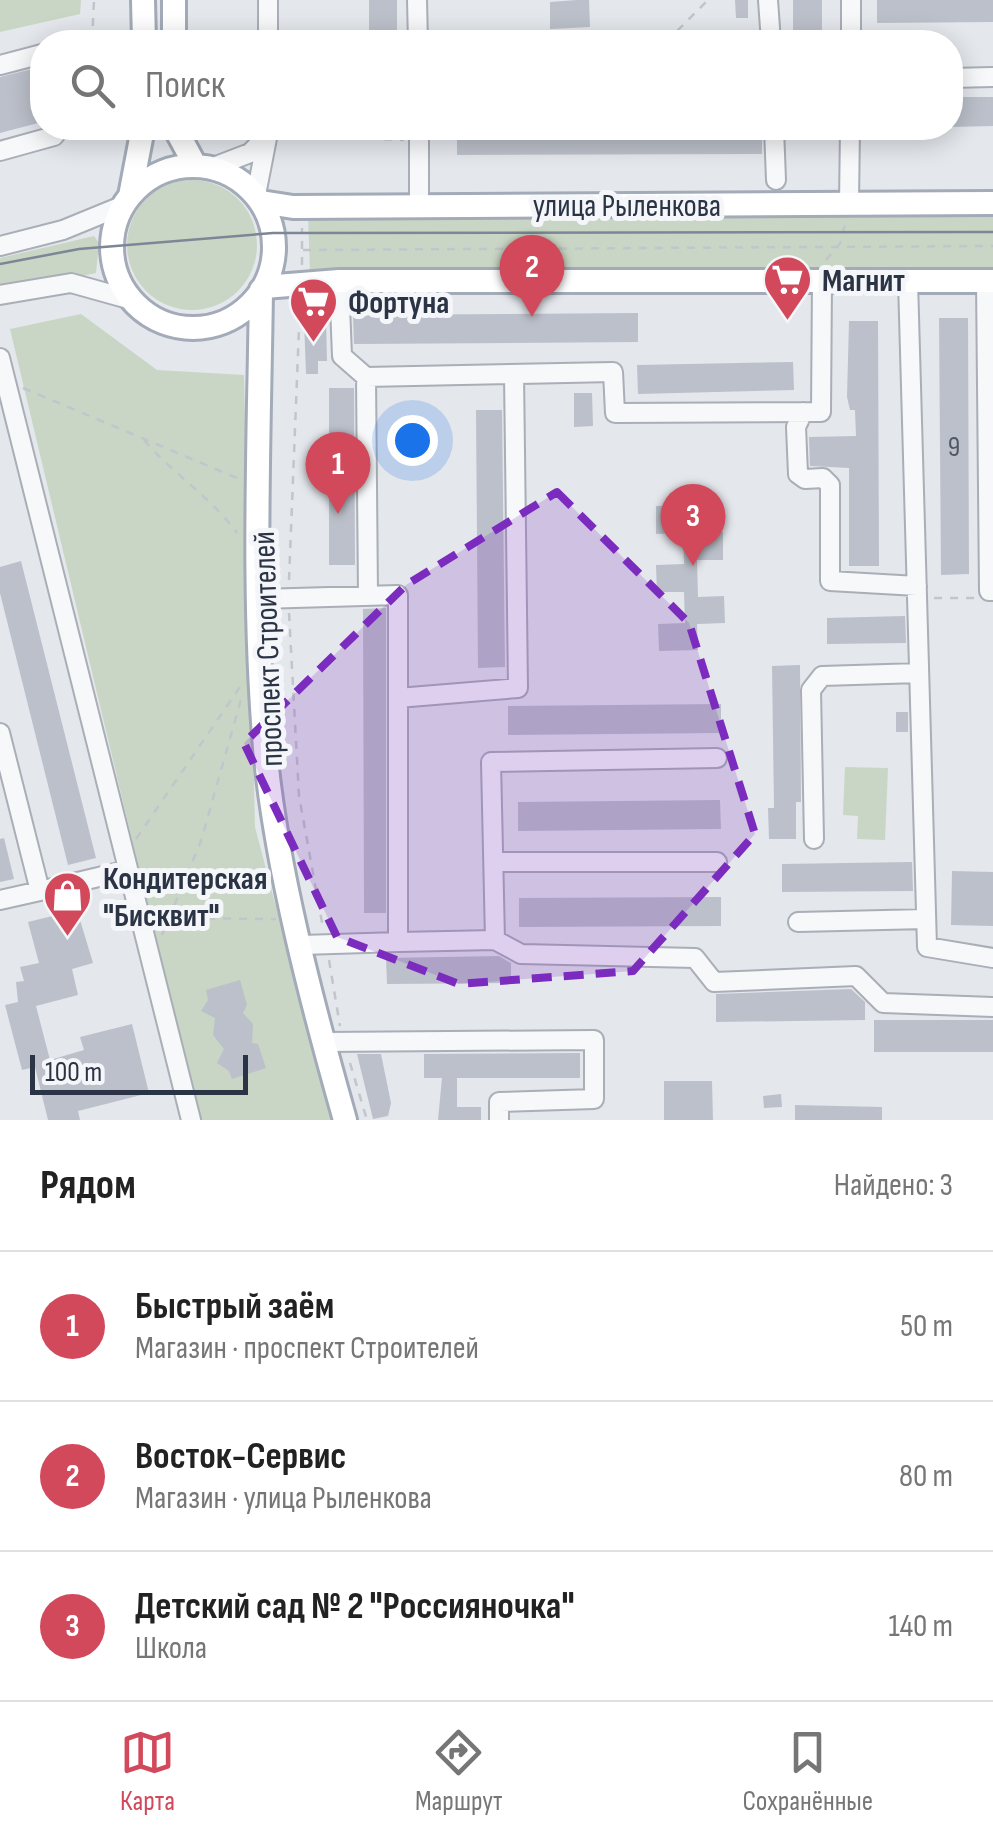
<!DOCTYPE html>
<html lang="ru">
<head>
<meta charset="utf-8">
<style>
	:root { --surface:#fff; --page:#f6f6f6; --text:#222; --muted:#767676; --line:#e0e0e0; --accent:#d1495b }
	body { margin:0; font-family:"Sofia Sans Condensed",sans-serif; background:var(--page); color:var(--text) }
	.scale { position:absolute; left:30px; bottom:25px; width:218px; box-sizing:border-box; padding-left:10px; border:5px solid #2b3445; border-top:0; font-size:28px; line-height:35px; white-space:nowrap; color:#2b3445; -webkit-text-stroke:8px #f4f6f9; paint-order:stroke }
	.you { position:absolute; left:412px; top:440px; width:35px; height:35px; margin:-25px; border:8px solid #fff; border-radius:50%; background:#1a73e8; box-shadow:0 0 0 15px #1a73e833 }
	.badge { display:grid; place-items:center; width:65px; height:65px; border-radius:50%; background:var(--accent); color:#fff; font-size:32px; font-weight:700 }
	.pin { position:absolute; translate:-50% -82px; filter:drop-shadow(0 2px 5px #0008) }
	.pin::after { content:''; position:absolute; top:52px; width:35px; height:30px; background:inherit; clip-path:polygon(0 0,100% 0,50% 100%) }
	.list { margin:0; padding:0; list-style:none }
	h2 { display:flex; justify-content:space-between; align-items:center; height:130px; margin:0; padding:0 40px; font-size:42px }
	h2 small { font-size:32px; font-weight:400; color:var(--muted) }
	.list li { display:grid; grid-template-columns:65px 1fr auto; gap:30px; align-items:center; box-sizing:border-box; height:150px; padding:0 40px; border-top:2px solid var(--line) }
	.list b { display:block; font-size:38px; white-space:nowrap }
	.list p { margin:0; font-size:32px; white-space:nowrap; color:var(--muted) }
	.list em { font-size:32px; font-style:normal; color:var(--muted) }
	.icon { flex:none; width:55px; height:55px; fill:none; stroke:currentColor; stroke-width:2; stroke-linecap:round; stroke-linejoin:round }
	.map { position:relative; flex:none; width:993px; height:1120px; overflow:hidden }
	.search { position:absolute; background:var(--surface); box-shadow:0 5px 25px #0003; left:30px; right:30px; top:30px; height:110px; display:flex; align-items:center; gap:25px; box-sizing:border-box; padding:0 35px; border-radius:40px; color:var(--muted); font-size:38px }
	.sheet { height:580px; background:var(--surface) }
	nav { display:flex; justify-content:space-around; align-items:center; box-sizing:border-box; height:140px; border-top:2px solid var(--line); background:var(--surface); font-size:28px; color:var(--muted) }
	nav a { display:grid; justify-items:center; gap:5px }
	nav .on { color:var(--accent) }
	.map>svg:first-child { display:block }
	.green { fill:#c9d6c5 }
	.building { fill:#bbc0ca }
	.lines { fill:none; stroke-linecap:round; stroke-linejoin:round }
	.minor-casing { stroke:#a9aeb7; stroke-width:22 }
	.major-casing { stroke:#a3abb8; stroke-width:28 }
	.path { stroke:#c2c5cb; stroke-width:2.5; stroke-dasharray:8 8; stroke-linecap:butt }
	.minor { stroke:#f7f8fa; stroke-width:18 }
	.major { stroke:#fff; stroke-width:22 }
	.tram { stroke:#7d8696; stroke-width:2.5 }
	.marked { fill:#7b2cbf; fill-opacity:0.2; stroke:#7b2cbf; stroke-width:8; stroke-dasharray:20 12; stroke-linejoin:round }
	.labels { text-anchor:middle; stroke-width:10; stroke-linejoin:round; paint-order:stroke }
	.number-label { font-size:28px; fill:#4f5766 }
	.street-label { font-size:32px; fill:#2b3445; stroke:#f4f6f9 }
	.poi-label { font-size:32px; font-weight:bold; fill:#2b3445; stroke:#f4f6f9; text-anchor:start }
</style>
</head>
<body>
<div class="map">
<svg width="993" height="1120" viewBox="0 0 993 1120">
	<rect width="100%" height="100%" fill="#e4e7ec"/>
	<!-- green -->
	<path class="green" d="M 0,0 L 81,0 L 80,14 L 0,32 Z
		M127 245a65 65 0 1 1 130 0a65 65 0 1 1-130 0Z
		M 993,213 L 993,270 L 310,275 L 308,215 Z
		M 94,236 L 99,243 L 96,273 L 0,293 L 0,258 Z
		M 81,314 L 157,370 L 244,375 L 255,827 L 332,1120 L 199,1120 L 10,329 Z
		M 845,767 L 888,768 L 885,840 L 857,839 L 858,816 L 843,815 Z"/>
	<!-- building -->
	<path class="building" d="M 369,0 L 397,0 L 397,42 L 369,42 Z
		M 577,0 L 589,0 L 590,27 L 550,29 L 550,2 Z
		M 735,0 L 748,0 L 748,18 L 736,18 Z
		M 793,0 L 822,0 L 822,42 L 793,42 Z
		M 877,0 L 993,0 L 993,22 L 877,23 Z
		M 40,67 L 42,122 L 0,133 L 0,77 Z
		M 950,97 L 993,97 L 993,126 L 950,127 Z
		M 457,128 L 762,128 L 762,154 L 457,155 Z
		M 638,313 L 638,342 L 354,344 L 353,315 Z
		M 939,318 L 968,318 L 969,574 L 941,575 Z
		M 326,320 L 327,361 L 318,361 L 318,374 L 306,374 L 304,321 Z
		M 849,321 L 878,321 L 879,566 L 849,566 L 849,468 L 810,466 L 809,437 L 856,436 L 855,410 L 850,410 L 847,397 Z
		M 793,362 L 794,390 L 638,394 L 637,365 Z
		M 329,388 L 354,388 L 355,565 L 329,565 Z
		M 574,393 L 592,393 L 593,426 L 574,427 Z
		M 476,410 L 502,410 L 505,667 L 478,668 Z
		M 697,505 L 698,532 L 723,532 L 723,560 L 697,560 L 698,597 L 724,596 L 725,623 L 697,624 L 698,650 L 659,651 L 658,624 L 685,623 L 684,592 L 657,592 L 656,565 L 684,564 L 683,533 L 656,534 L 656,506 Z
		M 21,561 L 96,858 L 68,865 L 0,593 L 0,567 Z
		M 386,608 L 386,913 L 364,913 L 363,609 Z
		M 905,616 L 906,643 L 827,644 L 827,618 Z
		M 800,665 L 801,802 L 796,802 L 796,839 L 769,839 L 768,808 L 774,808 L 772,666 Z
		M 721,704 L 721,733 L 508,735 L 508,706 Z
		M 896,712 L 908,712 L 908,732 L 896,732 Z
		M 720,800 L 721,829 L 518,831 L 518,802 Z
		M 4,838 L 14,879 L 0,882 L 0,839 Z
		M 912,862 L 913,891 L 782,892 L 782,864 Z
		M 952,871 L 993,872 L 993,926 L 951,925 Z
		M 721,897 L 721,926 L 519,927 L 519,898 Z
		M 77,910 L 93,963 L 72,969 L 78,995 L 36,1006 L 50,1060 L 84,1050 L 80,1037 L 132,1024 L 149,1093 L 78,1111 L 80,1120 L 48,1120 L 35,1067 L 22,1070 L 5,1005 L 18,1002 L 16,982 L 24,981 L 20,967 L 39,963 L 28,922 Z
		M 499,956 L 511,963 L 511,983 L 387,984 L 386,958 Z
		M 240,980 L 247,1005 L 243,1013 L 253,1024 L 252,1043 L 258,1044 L 266,1068 L 232,1079 L 229,1071 L 217,1063 L 224,1049 L 213,1035 L 215,1018 L 201,1011 L 208,1000 L 206,990 Z
		M 851,989 L 865,1002 L 865,1020 L 716,1022 L 716,994 Z
		M 874,1020 L 993,1020 L 993,1052 L 874,1052 Z
		M 580,1053 L 580,1078 L 457,1078 L 457,1107 L 481,1107 L 481,1120 L 438,1120 L 442,1078 L 424,1078 L 424,1054 Z
		M 357,1054 L 381,1054 L 391,1103 L 388,1116 L 373,1119 Z
		M 664,1081 L 712,1081 L 713,1120 L 664,1120 Z
		M 781,1094 L 782,1107 L 764,1108 L 763,1096 Z
		M 795,1105 L 882,1107 L 882,1120 L 795,1120 Z"/>
	<g class="lines">
		<defs>
			<path id="minor" d="M 268,0 L 268,42
				M 417,0 L 418,42
				M 768,0 L 771,42
				M 851,42 L 851,0
				M 0,65 L 42,54
				M 950,78 L 993,77
				M 419,128 L 419,206
				M 774,128 L 776,180
				M 0,151 L 54,136 L 60,128
				M 211,168 L 250,153 L 269,134
				M 256,195 L 269,128
				M 849,203 L 850,128
				M 0,246 L 63,230 L 124,205
				M 339,281 L 342,356 L 366,377 L 368,595
				M 908,281 L 927,947 L 993,958
				M 986,281 L 989,591 L 993,591
				M 0,295 L 71,283 L 132,300
				M 0,358 L 191,1120
				M 366,377 L 613,372 L 615,413 L 821,412 L 822,282
				M 803,412 L 796,427 L 798,474 L 805,479 L 823,478 L 830,485 L 830,581 L 917,586
				M 260,599 L 398,595 L 398,942 L 495,940 L 491,762 L 717,758
				M 398,698 L 518,688 L 514,374
				M 0,733 L 40,891 L 0,900
				M 814,839 L 811,690 L 822,676 L 919,673
				M 494,862 L 717,862
				M 40,891 L 128,870
				M 798,922 L 926,919
				M 495,940 L 521,954 L 695,958 L 714,982 L 856,976 L 883,1003 L 993,1007
				M 302,945 L 398,942
				M 324,1042 L 594,1040 L 594,1099 L 499,1102 L 499,1120"/>
			<path id="major" d="M 143,0 L 144,42
				M 174,0 L 174,42
				M 175,128 L 195,165
				M112 247a81 81 0 1 1 162 0a81 81 0 1 1-162 0Z
				M 130,196 L 143,128
				M 261,202 L 293,207 L 993,203
				M 264,287 L 339,281 L 993,281
				M 261,290 C 259,442 252,597 265,748 C 275,864 313,1007 345,1120"/>
		</defs>
		<!-- minor casing -->
		<use href="#minor" class="minor-casing"/>
		<!-- major casing -->
		<use href="#major" class="major-casing"/>
		<!-- path -->
		<path class="path" d="M 92,42 L 94,0
			M 666,42 L 708,0
			M 288,135 L 404,140
			M 303,250 L 993,246
			M 826,260 L 841,242 L 845,224
			M 302,265 L 302,228
			M 23,388 L 237,478
			M 144,440 C 173,474 211,497 237,533
			M 289,580 L 300,303
			M 934,598 L 976,598
			M 289,613 L 299,796 L 323,928
			M 136,839 L 242,684
			M 159,918 L 276,919
			M 162,935 L 201,841 L 242,696
			M 329,960 L 340,1026
			M 350,1063 L 367,1120"/>
		<!-- minor -->
		<use href="#minor" class="minor"/>
		<!-- major -->
		<use href="#major" class="major"/>
		<!-- tram -->
		<path class="tram" d="M 0,264 L 79,249 L 273,233 L 993,232"/>
	</g>
	<!-- marked area -->
	<path class="marked" d="M 557,492 L 689,623 L 755,834 L 633,971 L 459,984 L 337,937 L 244,743 L 406,585 Z"/>
	<!-- icons -->
	<defs>
		<symbol id="supermarket-pin" viewBox="-11 -11 22 30"><path d="M0 17L-7.5 6A9.5 9.5 0 1 1 7.5 6Z" fill="#d1495b" stroke="#f4f6f9"/><path d="M-6-5.5h2.5l.6 2H6L4.5 2H-2.5L-4.4-4H-6ZM-1.5 3.2a1.3 1.3 0 1 0 .1 0ZM3 3.2a1.3 1.3 0 1 0 .1 0Z" fill="#fff"/></symbol>
		<symbol id="shop-pin" viewBox="-11 -11 22 30"><path d="M0 17L-7.5 6A9.5 9.5 0 1 1 7.5 6Z" fill="#d1495b" stroke="#f4f6f9"/><path d="M-5-2.5h2.3a2.7 3.5 0 0 1 5.4 0H5L5.5 6h-11ZM-1.5-2.5h3a1.5 2.3 0 0 0-3 0Z" fill="#fff"/></symbol>
	</defs>
	<g fill-rule="evenodd">
		<use href="#supermarket-pin" x="760" y="252" width="55" height="75"/>
		<use href="#supermarket-pin" x="286" y="274" width="55" height="75"/>
		<use href="#shop-pin" x="40" y="868" width="55" height="75"/>
	</g>
	<g class="labels">
		<!-- number labels -->
		<g class="number-label">
			<text x="954" y="456">9</text>
		</g>
		<!-- street labels -->
		<g class="street-label">
			<text x="627" y="216">улица Рыленкова</text>
			<text transform="translate(267 649) rotate(-92)" y="11">проспект Строителей</text>
		</g>
		<!-- poi labels -->
		<g class="poi-label">
			<text x="822" y="291">Магнит</text>
			<text x="348" y="313">Фортуна</text>
			<text x="103" y="889">Кондитерская<tspan x="103" dy="37">"Бисквит"</tspan></text>
		</g>
	</g>
</svg>
<div class="scale">100 m</div>
<div class="you"></div>
<div class="pin badge" style="left:338px;top:514px">1</div>
<div class="pin badge" style="left:532px;top:317px">2</div>
<div class="pin badge" style="left:693px;top:566px">3</div>
<div class="search"><svg class="icon" aria-label="search" viewBox="0 0 24 24"><circle cx="10" cy="10" r="6"/><path d="M15 15l6 6"/></svg>Поиск</div>
</div>
<section class="sheet">
<h2>Рядом<small>Найдено: 3</small></h2>
<ul class="list">
<li><span class="badge">1</span><div><b>Быстрый заём</b><p>Магазин · проспект Строителей</p></div><em>50 m</em></li>
<li><span class="badge">2</span><div><b>Восток-Сервис</b><p>Магазин · улица Рыленкова</p></div><em>80 m</em></li>
<li><span class="badge">3</span><div><b>Детский сад № 2 &quot;Россияночка&quot;</b><p>Школа</p></div><em>140 m</em></li>
</ul>
</section>
<nav>
<a class="on"><svg class="icon" aria-label="map" viewBox="0 0 24 24"><path d="M3 6l6-2 6 2 6-2v14l-6 2-6-2-6 2zM9 4v14M15 6v14"/></svg>Карта</a>
<a><svg class="icon" aria-label="directions" viewBox="0 0 24 24"><path d="M12 3l9 9-9 9-9-9zM9 14v-3h6M13 9l2 2-2 2"/></svg>Маршрут</a>
<a><svg class="icon" aria-label="saved" viewBox="0 0 24 24"><path d="M7 4h10v16l-5-4-5 4z"/></svg>Сохранённые</a>
</nav>
</body>
</html>
